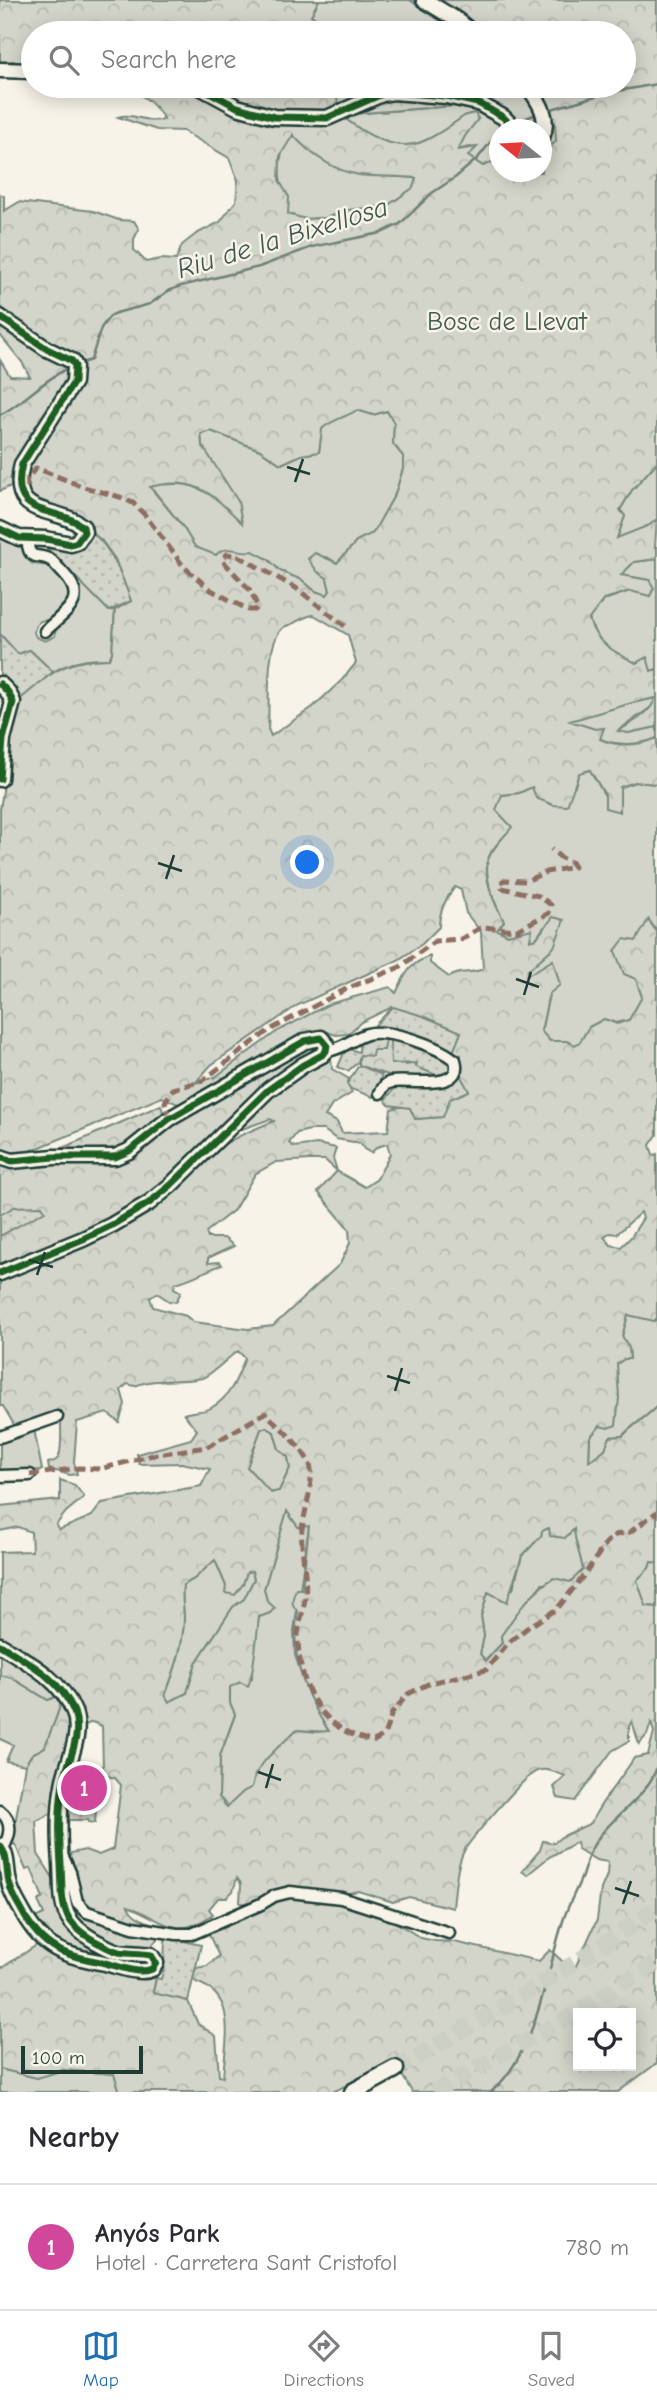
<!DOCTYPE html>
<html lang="en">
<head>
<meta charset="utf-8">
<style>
	:root { --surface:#fff; --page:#f2f2f3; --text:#2b2b33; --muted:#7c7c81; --line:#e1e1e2; --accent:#1f6fb2 }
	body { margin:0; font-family:"Comic Neue",sans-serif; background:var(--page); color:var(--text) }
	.controls { position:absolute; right:21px; bottom:21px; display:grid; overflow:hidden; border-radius:0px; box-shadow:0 4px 18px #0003 }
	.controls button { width:63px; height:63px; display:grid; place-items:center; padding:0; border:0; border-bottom:2px solid var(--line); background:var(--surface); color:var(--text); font:35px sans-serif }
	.compass { position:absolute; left:489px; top:119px; width:63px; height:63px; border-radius:50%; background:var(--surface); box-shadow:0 4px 18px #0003; rotate:288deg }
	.scale { position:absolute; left:21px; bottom:18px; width:122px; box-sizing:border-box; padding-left:7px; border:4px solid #1f3d34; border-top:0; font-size:19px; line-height:24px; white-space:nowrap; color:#1f3d34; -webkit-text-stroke:5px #f7f3e8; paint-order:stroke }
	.you { position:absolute; left:308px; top:863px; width:24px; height:24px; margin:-18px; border:5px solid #fff; border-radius:50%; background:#1a73e8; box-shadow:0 0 0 10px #1a73e833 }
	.badge { display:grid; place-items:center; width:46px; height:46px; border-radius:50%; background:var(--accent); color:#fff; font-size:23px; font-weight:700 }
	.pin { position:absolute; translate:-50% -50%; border:4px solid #fff; box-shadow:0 2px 7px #0006 }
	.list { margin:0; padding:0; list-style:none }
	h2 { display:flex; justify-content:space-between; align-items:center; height:91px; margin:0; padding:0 28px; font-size:30px }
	h2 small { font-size:23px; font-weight:400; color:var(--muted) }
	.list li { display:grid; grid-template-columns:46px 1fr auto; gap:21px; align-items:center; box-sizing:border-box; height:126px; padding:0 28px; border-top:2px solid var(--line) }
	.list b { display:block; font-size:26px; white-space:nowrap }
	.list p { margin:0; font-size:23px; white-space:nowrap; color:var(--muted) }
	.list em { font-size:23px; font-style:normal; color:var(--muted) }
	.icon { flex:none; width:38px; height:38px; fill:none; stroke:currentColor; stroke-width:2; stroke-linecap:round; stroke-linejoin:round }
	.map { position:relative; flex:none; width:657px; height:2092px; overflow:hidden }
	.search { position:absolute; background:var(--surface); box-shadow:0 4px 18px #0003; left:21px; right:21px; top:21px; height:77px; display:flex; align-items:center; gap:18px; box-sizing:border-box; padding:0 24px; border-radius:38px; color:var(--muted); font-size:26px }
	.sheet { height:217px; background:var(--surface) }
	nav { display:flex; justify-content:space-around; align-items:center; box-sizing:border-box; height:98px; border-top:2px solid var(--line); background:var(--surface); font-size:19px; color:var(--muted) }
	nav a { display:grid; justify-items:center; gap:4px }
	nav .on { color:var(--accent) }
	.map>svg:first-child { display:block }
	.grass { fill:#d3d5ca; stroke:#79897f; stroke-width:2 }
	.forest { fill:url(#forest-crowns); stroke:#79897f; stroke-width:2; fill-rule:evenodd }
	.garden { fill:url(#garden-dots); stroke:#79897f; stroke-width:2 }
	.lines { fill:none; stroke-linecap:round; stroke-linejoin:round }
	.stream { stroke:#6f8077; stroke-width:2.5 }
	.trunk-tunnel { stroke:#cccfc4; stroke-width:16; stroke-dasharray:16 8; stroke-linecap:butt }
	.minor-casing { stroke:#1f3d34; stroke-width:15 }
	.secondary-casing { stroke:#1f3d34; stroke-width:19 }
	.trunk-casing { stroke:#1f3d34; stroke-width:21 }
	.minor { stroke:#f7f3e8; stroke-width:10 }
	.secondary { stroke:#f7f3e8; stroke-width:14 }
	.trunk { stroke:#f7f3e8; stroke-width:16 }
	.quiet { stroke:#8d6e63; stroke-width:5; stroke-dasharray:10 5; stroke-linecap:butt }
	.cycleway-casing { stroke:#f7f3e8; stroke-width:11 }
	.cycleway { stroke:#1b5e20; stroke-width:7 }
	.ticks { fill:none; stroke:#1f3d34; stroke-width:2.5 }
	.labels { text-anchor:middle; stroke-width:5; stroke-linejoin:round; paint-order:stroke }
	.park-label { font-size:26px; fill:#435b52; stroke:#f7f3e8 }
	.water-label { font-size:28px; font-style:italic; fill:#405950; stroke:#f7f3e8 }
</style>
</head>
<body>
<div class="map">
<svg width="657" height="2092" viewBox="0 0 657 2092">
	<defs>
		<pattern id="forest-crowns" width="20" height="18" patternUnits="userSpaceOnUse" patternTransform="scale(1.75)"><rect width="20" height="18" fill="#d3d5ca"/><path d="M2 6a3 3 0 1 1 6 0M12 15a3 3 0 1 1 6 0" fill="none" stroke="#b5b8ae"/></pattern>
		<pattern id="garden-dots" width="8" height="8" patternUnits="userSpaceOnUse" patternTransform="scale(1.75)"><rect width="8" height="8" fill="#d3d5ca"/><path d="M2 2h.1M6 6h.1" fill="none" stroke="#b5b8ae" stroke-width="1.8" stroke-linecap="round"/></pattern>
	</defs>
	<rect width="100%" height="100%" fill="#f7f3e8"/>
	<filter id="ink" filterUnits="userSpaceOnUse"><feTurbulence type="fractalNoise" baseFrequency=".0143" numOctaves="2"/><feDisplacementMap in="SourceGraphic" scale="14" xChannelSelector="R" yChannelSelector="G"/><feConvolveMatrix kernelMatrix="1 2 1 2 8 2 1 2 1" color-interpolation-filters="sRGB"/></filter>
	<g filter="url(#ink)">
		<!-- grass -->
		<path class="grass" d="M 319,0 L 410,0 L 458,33 L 335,33 L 311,15 Z
			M 335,86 L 354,86 L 367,90 L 373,86 L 518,86 L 533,106 L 536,124 L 556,121 L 556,141 L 542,155 L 542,130 L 500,130 L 499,159 L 483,166 L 467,156 L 476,148 L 469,147 L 457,150 L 465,136 L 478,119 L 466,115 C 452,124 435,138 418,143 C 394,151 365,134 347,120 L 351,114 L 453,106 L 454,102 L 358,110 L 338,104 Z
			M 293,135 L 359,175 L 417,178 L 413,188 L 387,206 L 349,210 L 325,218 L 305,219 L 288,214 C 281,187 271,158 293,135 Z
			M 357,410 L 373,415 L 387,411 L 394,423 L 393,444 L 403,456 L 403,469 L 395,494 L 373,534 L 358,540 L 337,563 L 327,557 L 318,572 L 327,578 L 330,591 L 327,595 L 315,591 L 302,580 L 280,571 L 268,559 L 243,553 L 216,556 L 195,547 L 183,527 L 150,486 C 181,482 193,482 218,500 L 216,469 L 202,445 L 201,434 L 211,431 L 260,450 L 281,464 L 301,455 L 319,452 L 322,428 C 331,420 346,417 357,410 Z
			M 657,462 L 657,519 L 650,525 L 617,539 L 625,516 L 620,510 L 632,490 Z
			M 0,538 L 21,546 L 25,549 L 29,561 L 33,564 L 50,566 L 71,588 L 70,598 L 48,620 C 39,620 36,623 34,632 L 36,637 L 45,641 L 55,636 L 56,625 L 79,594 L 76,577 L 109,611 L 115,610 L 112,653 L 109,659 C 89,659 70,661 53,672 L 30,650 L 18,654 L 0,634 Z
			M 657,559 L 657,669 L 652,671 C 627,658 596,649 589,618 L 604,600 L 630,591 L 649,580 L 621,575 L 634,562 Z
			M 656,698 L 654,705 L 619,730 L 628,733 L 657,727 L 657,738 C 640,746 615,746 598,738 L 595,729 L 568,721 L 632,703 Z
			M 590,770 L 605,796 L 620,811 L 620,787 L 635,782 L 657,784 L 657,932 L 649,920 L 636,979 L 642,997 L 629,1020 L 616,1023 L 604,1019 L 589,1027 L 580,1042 L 575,1045 L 566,1041 L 550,1041 L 541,1032 L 549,994 L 552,961 L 526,977 L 528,970 L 553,948 L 544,927 L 535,940 L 530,940 L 532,930 L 508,935 L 496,930 L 504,921 C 495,904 484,879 488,860 C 490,850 505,836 511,827 L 495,810 L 502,795 L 519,793 L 532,787 L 575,786 L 579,772 Z
			M 628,1314 L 654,1321 L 657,1318 L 657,1406 C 646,1418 633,1424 622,1436 L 610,1437 L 605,1449 L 589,1462 L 590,1437 L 600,1426 L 617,1364 L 624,1359 L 630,1359 L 629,1348 L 622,1336 Z
			M 266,1427 L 274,1432 L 279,1449 L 288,1457 L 290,1468 L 279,1491 L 270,1493 L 247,1467 L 261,1429 Z
			M 34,1429 L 42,1470 L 0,1471 L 0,1441 Z
			M 287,1510 L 294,1522 L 309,1526 L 294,1631 L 295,1655 L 309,1696 L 329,1732 L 296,1730 L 255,1774 L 253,1787 L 243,1792 L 228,1807 L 219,1797 L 220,1756 L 235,1715 L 230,1703 L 230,1686 L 252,1678 L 252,1665 L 259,1617 L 270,1613 L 264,1589 Z
			M 549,1527 L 574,1528 C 575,1543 581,1555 583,1570 L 570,1583 L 542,1584 L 516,1615 L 501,1636 L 502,1643 L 485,1661 L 480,1654 L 484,1636 L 481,1616 L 488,1592 L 513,1589 L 522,1556 L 541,1536 L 542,1531 Z
			M 215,1559 L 226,1586 L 243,1584 L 247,1572 L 252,1571 L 254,1579 L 244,1600 L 233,1607 L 196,1663 L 187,1693 L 168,1702 L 165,1696 C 175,1670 183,1646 184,1619 C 184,1608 181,1597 183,1585 L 194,1579 Z
			M 651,1561 L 657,1563 L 657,1607 L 646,1606 L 636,1580 L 649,1568 Z
			M 0,1675 L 12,1678 L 48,1700 L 57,1696 L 61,1702 C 57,1719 50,1731 45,1748 L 32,1754 L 25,1765 L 6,1761 L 13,1745 L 0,1739 Z
			M 0,2069 L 37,2078 L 63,2070 L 115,2074 L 120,2092 L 0,2092 Z"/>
		<!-- forest -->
		<path class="forest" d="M 0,0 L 319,0 L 311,15 L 335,33 L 33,33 L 33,78 L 19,75 L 14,61 L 0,62 Z
			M 410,0 L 657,0 L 657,462 L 632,490 L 620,510 L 625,516 L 617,538 L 650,525 L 657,519 L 655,547 L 657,547 L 657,559 L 634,562 L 621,575 L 649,580 L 654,588 L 650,596 L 630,591 L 604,599 L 589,619 C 595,643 616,653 636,663 L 647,657 L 651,671 L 657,669 L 657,727 L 628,733 L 618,731 C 631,723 652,713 655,698 L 632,703 L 570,721 L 595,729 L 604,728 L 600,739 C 618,747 639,746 657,738 L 657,784 L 635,782 L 620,787 L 620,812 L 605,808 L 605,795 L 590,770 L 579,773 L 567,806 L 553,805 L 536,798 L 532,787 L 519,793 L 502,795 L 496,810 L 512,827 C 505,836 490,849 488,860 C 483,879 495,905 504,921 L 497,930 L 508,935 L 532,929 L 530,940 L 535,940 L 553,917 L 564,920 L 554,947 L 528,970 L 526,976 L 553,960 L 560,985 L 549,994 L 541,1031 L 550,1041 L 566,1041 L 575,1045 L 580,1042 L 589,1027 L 604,1019 L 617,1024 L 629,1020 L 642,997 L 636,979 L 624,974 L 615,951 L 624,939 L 636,941 L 648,920 L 657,932 L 657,1135 L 650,1145 L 653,1155 L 657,1154 L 657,1318 L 654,1321 L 628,1315 L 622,1336 L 629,1348 L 630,1359 L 624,1359 L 617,1364 L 619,1398 L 616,1425 L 608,1428 L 600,1426 L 590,1437 L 589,1461 L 605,1449 L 610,1437 L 623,1436 C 633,1424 646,1418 657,1406 L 657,1563 L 651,1562 L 649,1568 L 637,1580 L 646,1606 L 657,1607 L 657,2063 L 618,2092 L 412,2092 L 394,2061 L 333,2092 L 120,2092 L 114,2074 L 63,2070 L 37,2078 L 0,2069 L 0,1967 L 3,1967 L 37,1945 C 75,1963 115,1969 156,1978 L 153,1992 L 188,2001 L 198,2024 L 216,2036 L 219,2076 L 223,2077 C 225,2042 239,1996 196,1982 L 193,1978 L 196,1968 L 207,1966 L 219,1956 L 209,1935 L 217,1928 L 260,1909 L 250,1904 L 240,1903 L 241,1884 L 237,1878 L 233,1891 L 226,1898 L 218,1898 L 209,1909 L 213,1914 C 175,1942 165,1920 128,1906 C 132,1917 147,1922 158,1926 L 161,1934 L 150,1948 L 115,1945 L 77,1920 L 68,1905 L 65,1872 L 71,1853 L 85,1850 L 99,1855 L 113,1849 L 121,1785 L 115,1778 L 107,1776 L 103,1768 L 102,1726 L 92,1722 L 70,1732 L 55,1786 L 54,1812 L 36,1821 L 38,1854 L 55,1881 L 62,1916 L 69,1925 L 87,1941 L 105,1951 L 143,1960 L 147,1962 L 146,1964 C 132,1968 67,1953 54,1944 C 45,1939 37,1928 33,1919 L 44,1914 L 38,1901 L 43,1898 L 31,1868 L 26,1870 L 16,1846 L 12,1842 L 25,1765 L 32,1754 L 45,1747 C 50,1731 57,1719 61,1702 L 57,1696 L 48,1700 L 12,1678 L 0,1675 L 0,1552 L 32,1551 L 31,1532 L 18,1527 L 0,1531 L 0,1506 L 60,1500 L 60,1480 L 75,1485 L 84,1497 L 66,1512 L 56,1525 L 59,1530 L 92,1516 L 102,1503 L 201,1486 L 210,1469 L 182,1463 L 139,1464 L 137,1454 L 191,1439 L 197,1430 L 184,1414 C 192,1411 204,1412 211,1408 C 231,1397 237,1378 245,1358 L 238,1351 C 228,1357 212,1375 202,1378 C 180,1383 156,1377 135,1386 L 127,1384 L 121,1390 L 125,1404 L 119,1422 L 107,1413 L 77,1422 L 74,1462 L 77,1474 L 70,1475 L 49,1469 L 48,1463 C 52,1462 55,1462 58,1458 C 62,1453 62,1419 59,1413 L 16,1428 L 3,1406 L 0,1406 L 0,1279 C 52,1254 107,1236 155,1204 C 176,1189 191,1168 211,1153 C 230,1139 252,1130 274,1121 L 270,1119 L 234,1132 L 233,1129 L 279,1087 L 305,1069 L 331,1059 L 332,1069 L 349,1079 L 347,1084 L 352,1093 L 332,1105 L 325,1116 L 337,1122 L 342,1133 L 388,1131 L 391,1109 L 399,1107 L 410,1107 L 416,1119 L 442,1117 L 449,1099 L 468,1091 L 460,1075 L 461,1055 L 453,1052 L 461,1032 L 422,1016 L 392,1007 L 361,1022 L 348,1034 L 336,1035 L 325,1031 L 303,1034 L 180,1105 L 162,1097 L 33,1150 L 18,1154 L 0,1151 L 0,809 L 18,700 C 53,672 62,660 109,659 L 112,653 L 115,610 L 131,601 L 115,559 L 102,541 L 77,520 L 59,516 L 36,501 L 26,488 L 26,475 L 31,459 L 74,393 L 83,370 L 78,356 L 31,333 L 0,306 L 0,194 L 4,196 L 4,211 L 19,202 L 93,211 L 119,220 L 134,221 L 139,229 L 134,239 L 134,250 L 146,262 L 161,259 L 176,260 L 182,245 L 196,234 L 220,222 L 236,201 L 238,180 L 229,158 L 183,131 L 157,130 L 118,117 C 134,112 149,125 164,119 C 151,98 135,88 110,86 L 335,86 L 338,104 L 358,110 L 397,96 L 454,102 L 453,106 L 351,114 L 347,120 C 365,134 394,151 419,143 C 435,138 452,124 466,115 L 475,113 L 478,119 L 465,136 L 458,150 L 477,147 L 468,156 L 483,166 L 499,159 L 500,172 L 542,172 L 542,155 L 556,141 L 555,122 L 538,128 L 533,106 L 518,86 L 624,86 L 624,33 L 458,33 ZM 293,135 C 309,153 335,172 360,175 C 378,177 397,176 416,178 L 413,188 L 387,206 L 349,210 L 325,218 L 305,219 L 288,214 L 289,197 L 279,180 L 280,156 ZM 357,410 L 373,415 L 387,411 L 394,423 L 393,444 L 403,456 L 403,469 L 395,494 L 373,533 L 358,540 L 337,563 L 315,553 L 308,559 L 318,572 L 327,578 L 330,591 L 327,595 L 315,591 L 302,580 L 280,571 L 268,559 L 253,551 C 240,554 227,543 216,555 L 195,547 L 183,527 L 150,487 C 195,475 212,494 242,523 L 238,501 L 202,445 L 201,434 L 211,431 L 260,450 L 281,464 L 301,455 L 319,452 L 322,429 C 331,420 346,417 357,410 ZM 314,615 L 348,635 L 356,663 L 342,680 L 313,707 L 271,736 L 268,729 C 270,707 264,641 284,627 C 287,625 291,625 294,623 C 302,619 305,616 314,615 ZM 455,887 L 461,890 L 466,913 L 481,932 L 483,969 C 470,975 462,969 449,977 L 430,963 L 430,956 C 409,964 406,973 396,993 L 390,987 L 329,1004 L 276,1032 L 215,1077 L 195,1083 L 211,1065 L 298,1005 L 398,960 L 422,944 L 439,927 C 439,912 446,898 455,887 ZM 310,1130 L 324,1130 L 336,1139 L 360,1143 L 364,1149 L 371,1153 L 377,1147 L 387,1144 L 390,1154 L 377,1179 L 365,1187 L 337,1171 L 333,1158 L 336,1148 L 317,1144 L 294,1147 L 289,1143 L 297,1133 ZM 310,1160 L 325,1160 L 337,1171 L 318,1192 L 349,1229 L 350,1243 L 340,1264 L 273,1326 L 248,1329 L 193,1322 L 186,1316 L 153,1307 L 150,1298 L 157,1293 L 169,1301 L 176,1302 L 181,1292 L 174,1288 L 175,1283 C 192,1279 206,1270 222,1265 L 220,1262 L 208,1263 L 208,1258 L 234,1246 L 224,1238 L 208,1238 L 206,1232 L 234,1210 L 255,1174 L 276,1162 ZM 641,1212 L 643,1218 L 631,1237 L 621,1247 L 611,1245 L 604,1237 L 609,1233 L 617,1234 ZM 266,1427 L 274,1432 L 279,1449 L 288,1457 L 290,1468 L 279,1491 L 271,1493 L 247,1467 L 261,1429 ZM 287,1511 L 298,1527 L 309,1526 L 302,1589 L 296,1589 C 292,1599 290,1604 298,1612 C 289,1655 305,1696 329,1731 L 318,1732 L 296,1730 C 279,1748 257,1761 252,1787 L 243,1792 L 227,1807 L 219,1797 L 220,1756 L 235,1714 L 230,1703 L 230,1687 L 240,1682 L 248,1686 C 254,1676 257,1632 259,1617 L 270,1613 L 275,1608 L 267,1601 L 264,1589 ZM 549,1528 L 550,1536 L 565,1538 L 574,1529 C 575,1544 581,1556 583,1570 L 570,1582 L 554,1578 C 532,1590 515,1615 501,1636 L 502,1643 L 486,1661 L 480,1654 L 484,1636 L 481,1616 L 488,1592 L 507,1602 L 522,1556 L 541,1536 L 542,1531 ZM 215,1560 L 226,1586 L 225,1593 L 235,1595 L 243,1584 L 247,1572 L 252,1571 L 254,1579 L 244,1599 L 233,1607 L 196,1663 L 187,1693 L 169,1702 L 165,1695 C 175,1670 183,1646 184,1619 C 184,1608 181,1597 183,1585 L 194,1579 ZM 632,1721 L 639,1744 L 647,1735 L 651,1723 L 654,1732 L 648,1755 L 634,1758 C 620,1781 602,1798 591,1823 L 561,1837 L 554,1843 L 543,1841 L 540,1850 L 522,1871 L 527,1875 L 549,1857 L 577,1842 L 578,1849 L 596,1860 L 608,1862 L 607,1875 L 601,1889 L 597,1920 L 575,1968 L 562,1961 L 550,1950 L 539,1961 L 454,1942 L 435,1941 L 421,1938 L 349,1893 L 358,1891 L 393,1902 L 409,1897 L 453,1908 C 455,1889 456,1865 465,1849 C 473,1837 524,1777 535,1772 C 545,1766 556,1773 566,1776 L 554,1787 L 558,1798 L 575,1801 L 612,1751 L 629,1741 L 629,1726 ZM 578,2013 L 631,2013 L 631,2066 L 578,2066 Z
			M 0,322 L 69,370 L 65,381 L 17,462 L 11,486 L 0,491 L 0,360 L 10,376 L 30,377 L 22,362 L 0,335 Z
			M 390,1038 L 406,1065 L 418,1063 L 417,1067 L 439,1076 C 410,1082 385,1076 359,1065 L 359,1055 L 372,1050 L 384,1050 L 385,1039 Z
			M 313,1044 L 319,1047 L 316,1052 L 132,1209 L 0,1269 L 0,1166 L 94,1163 L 222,1093 L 278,1066 Z
			M 161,1105 L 164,1116 L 124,1147 L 109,1153 L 59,1152 L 58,1150 Z"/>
		<!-- garden -->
		<path class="garden" d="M 93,533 C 114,552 122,576 131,601 L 109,611 L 43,544 L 76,550 L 89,541 Z
			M 0,634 L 18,654 L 30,650 L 53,672 L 18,701 L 14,689 L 0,676 Z
			M 393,1007 L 423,1016 L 461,1032 L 453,1052 L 394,1028 L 376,1028 L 375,1025 Z
			M 387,1036 L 451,1062 L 451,1068 L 447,1073 L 439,1076 L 416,1067 L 417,1063 L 391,1064 L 390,1039 L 386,1038 L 384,1050 L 373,1050 L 372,1056 L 360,1055 L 358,1062 L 348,1071 L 338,1067 L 346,1048 L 359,1052 L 360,1039 L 373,1039 Z
			M 359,1065 L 382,1075 L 373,1097 L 351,1089 L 347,1084 Z
			M 460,1075 L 469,1091 L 450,1099 L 443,1117 L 415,1119 L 410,1108 L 389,1105 L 385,1100 L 398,1084 L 439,1084 Z
			M 42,1206 L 45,1211 L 0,1236 L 0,1215 L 14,1207 Z
			M 72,1787 L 98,1793 L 97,1805 L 83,1803 L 80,1805 L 82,1808 L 96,1810 L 95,1823 L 88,1822 L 88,1820 L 69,1820 L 68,1800 L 71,1800 Z
			M 166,1937 L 201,1945 L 188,2001 L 153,1993 L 156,1978 L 161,1979 C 166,1964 163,1951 166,1937 Z"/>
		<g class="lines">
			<!-- stream -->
			<path class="stream" d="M 548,110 L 607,93 L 657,84
				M 516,122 L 539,113
				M 78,364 L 91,360 L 101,328 L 110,316 L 116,313 L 150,304 L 168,291 L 181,286 L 259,267 L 312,247 L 381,233 L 400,224 L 432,193 L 456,177 L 478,158 L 500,130
				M 0,415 C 26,401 44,379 70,367
				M 491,2092 C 537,2053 546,1974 563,1921 C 568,1905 576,1891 582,1876 C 585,1867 587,1859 591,1850 C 607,1817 645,1802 657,1767"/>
			<!-- trunk-tunnel -->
			<path class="trunk-tunnel" d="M 395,2069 C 485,2018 573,1967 657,1908
				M 434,2092 L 569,2017 L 657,1962"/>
			<defs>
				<path id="minor" d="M 27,538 C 29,565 38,551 52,561 C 56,565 60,570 64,574 C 89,600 65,612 45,631
					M 326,1051 C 341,1050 353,1038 367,1034 C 389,1028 437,1046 455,1060 C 465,1092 406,1079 392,1082 C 385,1083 383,1088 380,1093
					M 0,1437 L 57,1417
					M 0,1476 L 30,1475
					M 0,1811 C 13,1821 11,1835 3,1848
					M 64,1859 L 70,1872 L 77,1902 L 87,1912 L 133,1927 L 177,1934 L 192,1934 L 261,1904 L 274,1896 L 290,1892 L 341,1898 L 449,1933"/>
				<path id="secondary" d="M 424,0 L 457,20 L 473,33
					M 0,70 L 33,71
					M 198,86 L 237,107 L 274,117 L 327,118 L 382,94 L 393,92 L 446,96 L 478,103 L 503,117 L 516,130
					M 528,86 C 540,103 550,117 542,138
					M 0,317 L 47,349 L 72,361 L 75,366 L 74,382 L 22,464 C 8,521 56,504 83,527 L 84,532 L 77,542 L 71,544 L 46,539 L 19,538 L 0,529
					M 0,684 L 8,692 L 13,702 L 3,739 L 0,779
					M 0,1157 L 12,1161 L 54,1157 L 115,1157 L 129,1151 L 169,1119 L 305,1041 L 321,1038 L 327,1045 L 326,1051 L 322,1055 L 303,1065 L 268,1090 L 171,1185 L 149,1203 L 112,1225 L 83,1239 L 0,1273
					M 0,1645 C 28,1662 62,1680 74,1712 C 83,1736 67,1761 63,1785 C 58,1811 59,1837 61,1864 C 63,1903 58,1920 95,1941 C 103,1945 110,1950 119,1952 C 130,1954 140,1953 151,1955 L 156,1963 L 152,1969 C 139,1975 118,1966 105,1963 C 64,1955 43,1950 22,1911 C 17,1902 11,1893 9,1882 C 6,1870 8,1855 0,1846"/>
				<path id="trunk" d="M 353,2092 L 395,2069"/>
			</defs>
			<!-- minor casing -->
			<use href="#minor" class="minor-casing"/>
			<!-- secondary casing -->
			<use href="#secondary" class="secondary-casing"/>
			<!-- trunk casing -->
			<use href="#trunk" class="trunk-casing"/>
			<!-- minor -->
			<use href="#minor" class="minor"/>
			<!-- secondary -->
			<use href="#secondary" class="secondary"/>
			<!-- trunk -->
			<use href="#trunk" class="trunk"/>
			<!-- quiet -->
			<path class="quiet" d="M 28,487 L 26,480 L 36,468 L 84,487 L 120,497 L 133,503 L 145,515 L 184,567 L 211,590 L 249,610 L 255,610 L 258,607 L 250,590 L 222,560 L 227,554 L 238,556 L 296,588 L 345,626
				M 169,1119 L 165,1102 L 173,1089 L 202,1081 L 268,1031 L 346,989 L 400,967 L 435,941 L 461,939 L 482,927 L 517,930 L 549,913 L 551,905 L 539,896 L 502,888 L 500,884 L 504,880 L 526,881 L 546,872 L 574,867 L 571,862 L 561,858 L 551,849
				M 30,1475 L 79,1468 L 100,1469 L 157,1454 L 207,1447 L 265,1413 C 279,1426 303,1447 310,1465 C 315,1479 304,1513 302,1529 C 300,1551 308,1575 305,1598 C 304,1610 299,1622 298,1635 C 298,1686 321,1732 374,1741 L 384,1735 L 392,1713 L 408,1694 L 430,1683 L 486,1670 L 508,1643 L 527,1628 L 557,1609 L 585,1574 L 606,1543 L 615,1535 L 630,1532 L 657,1512"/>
			<defs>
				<path id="cycleway" d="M 198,86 L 237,107 L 274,117 L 327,118 L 382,94 L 393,92 L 446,96 L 478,103 L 503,117 L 516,130
					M 0,317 L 47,349 L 72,361 L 75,366 L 74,382 L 22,464 C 8,521 56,504 83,527 L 84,532 L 77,542 L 71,544 L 46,539 L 19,538 L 0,529
					M 0,684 L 8,692 L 13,702 L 3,739 L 0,779
					M 0,1157 L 12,1161 L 54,1157 L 115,1157 L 129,1151 L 169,1119 L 305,1041 L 321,1038 L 327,1045 L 326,1051 L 322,1055 L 303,1065 L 268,1090 L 171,1185 L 149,1203 L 112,1225 L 83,1239 L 0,1273
					M 0,1645 C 28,1662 62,1680 74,1712 C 83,1736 67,1761 63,1785 C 58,1811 59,1837 61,1864 C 63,1903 58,1920 95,1941 C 103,1945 110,1950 119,1952 C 130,1954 140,1953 151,1955 L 156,1963 L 152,1969 C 139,1975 118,1966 105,1963 C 64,1955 43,1950 22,1911 C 17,1902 11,1893 9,1882 C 6,1870 8,1855 0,1846"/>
			</defs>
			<!-- cycleway casing -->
			<use href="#cycleway" class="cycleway-casing"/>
			<!-- cycleway -->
			<use href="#cycleway" class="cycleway"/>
		</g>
	</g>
	<!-- ticks -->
	<path class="ticks" d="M 287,467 L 310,474M 295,482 L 303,459M 158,863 L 182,871M 166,879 L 174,855M 516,979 L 539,987M 524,995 L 531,972M 29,1260 L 53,1267M 37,1275 L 45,1252M 387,1376 L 410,1383M 395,1391 L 402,1368M 258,1772 L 281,1780M 266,1788 L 273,1764M 615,1888 L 639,1896M 623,1904 L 631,1881"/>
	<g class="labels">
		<!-- park labels -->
		<g class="park-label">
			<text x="507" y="330">Bosc de Llevat</text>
		</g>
		<!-- water labels -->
		<g class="water-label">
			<text transform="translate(282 237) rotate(-17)" y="10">Riu de la Bixellosa</text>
		</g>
	</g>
</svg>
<div class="controls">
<button><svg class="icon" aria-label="locate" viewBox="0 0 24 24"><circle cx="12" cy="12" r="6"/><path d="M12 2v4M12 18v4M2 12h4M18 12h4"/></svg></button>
</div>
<svg class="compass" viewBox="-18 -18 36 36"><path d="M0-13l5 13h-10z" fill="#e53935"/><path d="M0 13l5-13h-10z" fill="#7c7c81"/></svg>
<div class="scale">100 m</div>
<div class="you"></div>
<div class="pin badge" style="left:84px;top:1788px;background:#d1479c">1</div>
<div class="search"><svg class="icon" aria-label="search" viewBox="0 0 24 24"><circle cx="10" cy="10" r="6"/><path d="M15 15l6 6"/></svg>Search here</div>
</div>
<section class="sheet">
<h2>Nearby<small></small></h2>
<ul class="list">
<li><span class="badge" style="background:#d1479c">1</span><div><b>Anyós Park</b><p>Hotel · Carretera Sant Cristofol</p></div><em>780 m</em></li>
</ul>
</section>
<nav>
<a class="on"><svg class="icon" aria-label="map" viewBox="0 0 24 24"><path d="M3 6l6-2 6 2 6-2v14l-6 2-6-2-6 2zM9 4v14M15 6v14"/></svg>Map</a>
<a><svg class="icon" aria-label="directions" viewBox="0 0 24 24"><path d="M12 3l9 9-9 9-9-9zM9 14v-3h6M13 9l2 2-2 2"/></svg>Directions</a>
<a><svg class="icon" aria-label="saved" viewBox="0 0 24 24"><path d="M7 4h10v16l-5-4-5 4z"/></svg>Saved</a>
</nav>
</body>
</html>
